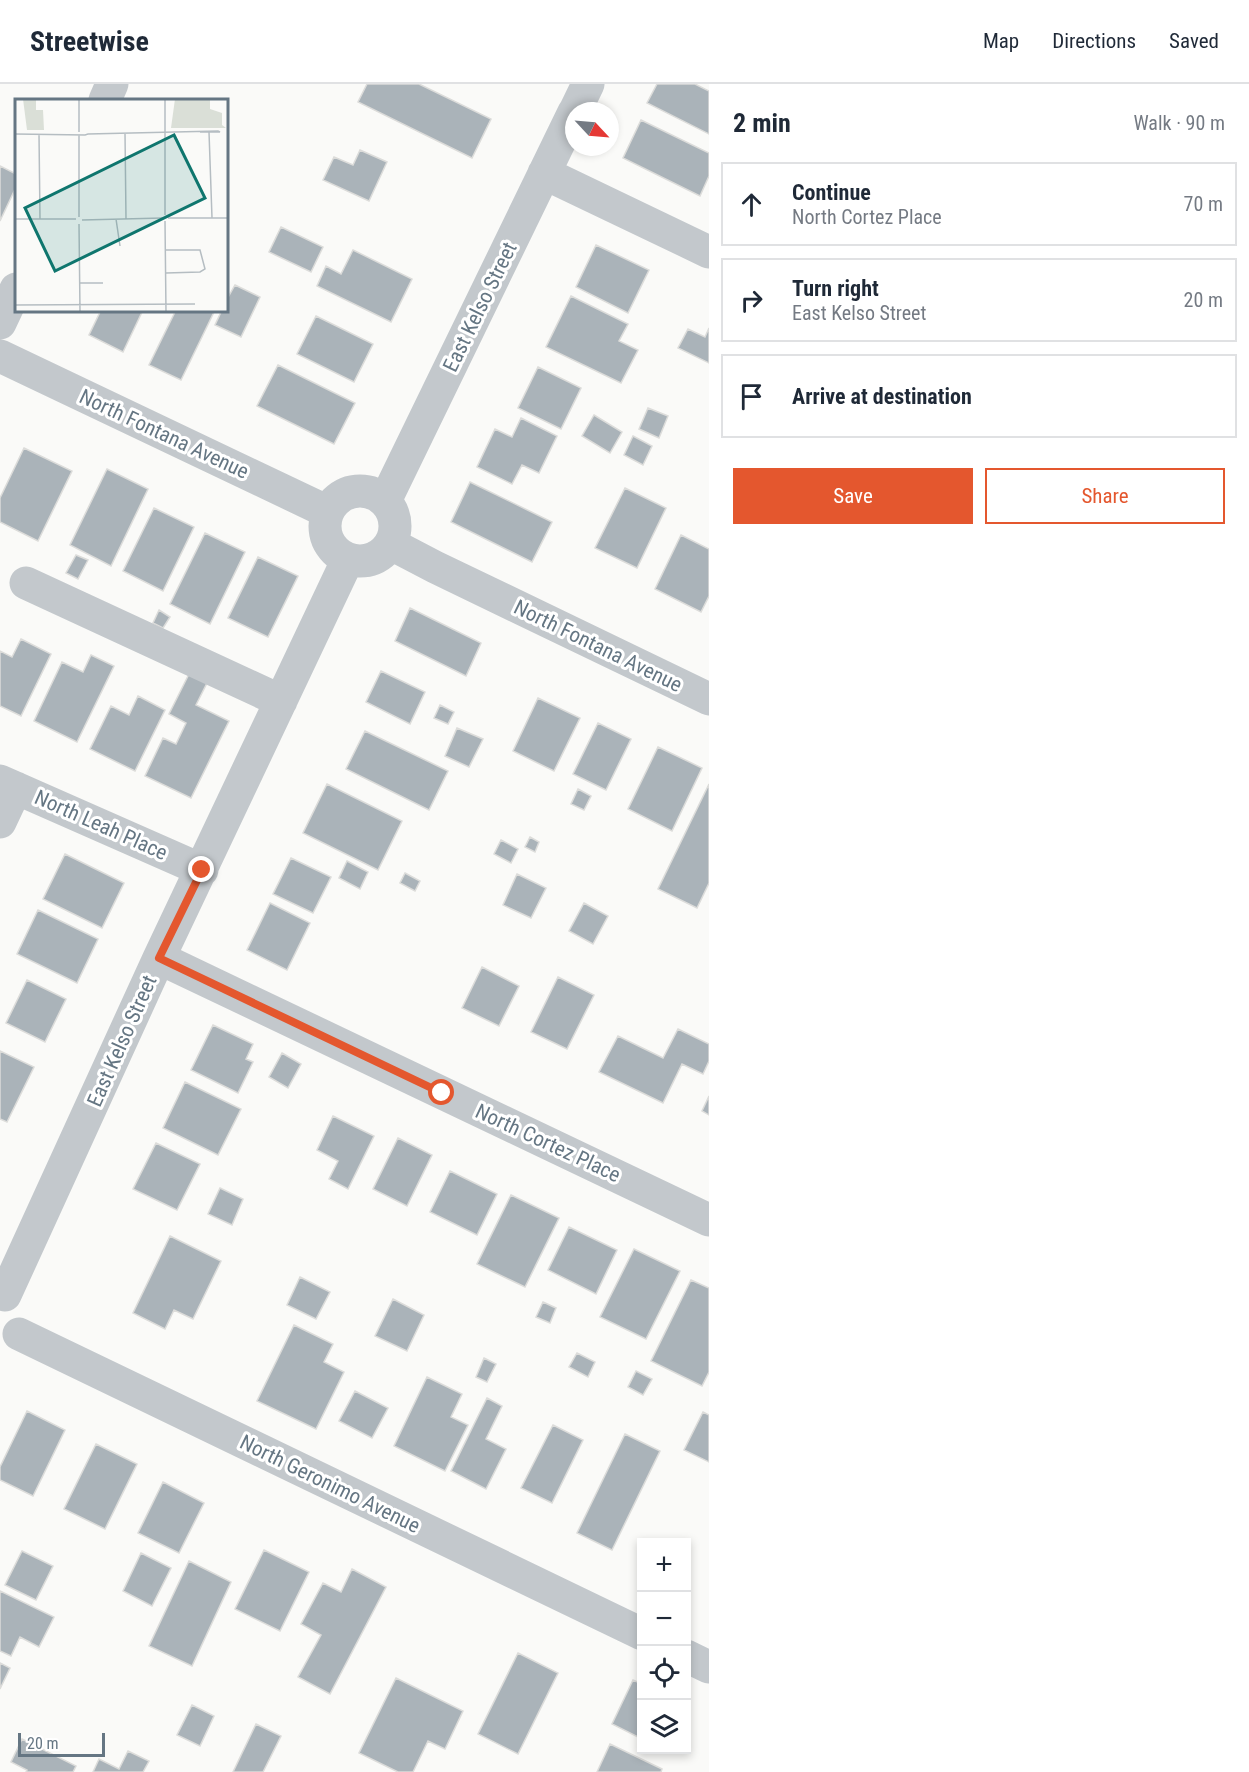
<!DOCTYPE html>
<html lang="en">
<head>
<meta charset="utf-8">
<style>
	:root { --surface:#fff; --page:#f6f6f7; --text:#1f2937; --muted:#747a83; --line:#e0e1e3; --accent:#e4572e }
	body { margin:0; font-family:"Roboto Condensed",sans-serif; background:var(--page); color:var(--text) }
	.controls { position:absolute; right:18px; bottom:18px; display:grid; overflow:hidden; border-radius:0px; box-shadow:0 3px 9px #0003 }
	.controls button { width:54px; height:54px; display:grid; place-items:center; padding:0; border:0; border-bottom:2px solid var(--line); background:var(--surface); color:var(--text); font:30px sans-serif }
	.compass { position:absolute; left:565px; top:18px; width:54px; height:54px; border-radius:50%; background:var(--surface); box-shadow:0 3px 9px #0003; rotate:116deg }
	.scale { position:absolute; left:18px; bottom:15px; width:87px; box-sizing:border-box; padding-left:6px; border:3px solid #657683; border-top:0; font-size:16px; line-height:21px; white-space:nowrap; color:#657683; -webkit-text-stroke:4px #fff; paint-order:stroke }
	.stop { position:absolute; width:18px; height:18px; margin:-14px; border:4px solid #e4572e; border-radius:50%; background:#fff }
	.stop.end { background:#e4572e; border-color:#fff; box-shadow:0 2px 6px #0008 }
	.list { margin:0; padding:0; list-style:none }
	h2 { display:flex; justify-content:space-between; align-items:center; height:78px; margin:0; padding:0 24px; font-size:26px }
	h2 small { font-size:20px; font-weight:400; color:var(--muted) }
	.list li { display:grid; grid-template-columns:39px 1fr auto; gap:18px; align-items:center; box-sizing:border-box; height:84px; margin:0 12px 12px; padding:0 12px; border:2px solid var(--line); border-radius:0px }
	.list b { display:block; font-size:22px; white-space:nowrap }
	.list p { margin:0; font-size:20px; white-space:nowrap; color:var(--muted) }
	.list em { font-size:20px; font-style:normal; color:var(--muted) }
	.actions { display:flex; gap:12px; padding:18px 24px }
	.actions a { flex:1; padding:14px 0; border:2px solid var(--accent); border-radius:0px; text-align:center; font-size:21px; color:var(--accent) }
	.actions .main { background:var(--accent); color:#fff }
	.icon { flex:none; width:33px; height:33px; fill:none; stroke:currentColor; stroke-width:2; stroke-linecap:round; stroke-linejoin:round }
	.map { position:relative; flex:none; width:709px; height:1688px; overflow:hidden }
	header { display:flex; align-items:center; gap:36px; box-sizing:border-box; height:84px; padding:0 30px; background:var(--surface); border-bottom:2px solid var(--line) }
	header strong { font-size:28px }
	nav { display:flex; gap:33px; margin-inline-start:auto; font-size:21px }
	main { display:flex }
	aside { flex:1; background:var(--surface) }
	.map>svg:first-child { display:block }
	.building { fill:#aab3b9; stroke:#dcdcda; stroke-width:1.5 }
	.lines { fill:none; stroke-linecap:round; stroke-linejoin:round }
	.minor { stroke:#c3c8cc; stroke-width:33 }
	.route { stroke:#e4572e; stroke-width:8 }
	.labels { text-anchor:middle; stroke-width:6; stroke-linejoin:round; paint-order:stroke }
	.street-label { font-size:21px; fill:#657683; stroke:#fff }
	.inset-road { fill:none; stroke:#b5bdc2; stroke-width:1.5 }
	.view { fill:#0f766e; fill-opacity:0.15; stroke:#0f766e; stroke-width:3 }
	.inset-edge { fill:none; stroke:#657683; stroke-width:3 }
</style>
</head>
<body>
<header>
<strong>Streetwise</strong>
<nav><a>Map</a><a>Directions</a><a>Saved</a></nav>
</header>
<main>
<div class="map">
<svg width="709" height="1688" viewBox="0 0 709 1688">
	<rect width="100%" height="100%" fill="#fafaf8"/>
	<!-- building -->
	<path class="building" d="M 367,0 L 419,0 L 491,35 L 472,74 L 358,18 Z
		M 657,0 L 695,0 L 709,7 L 709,50 L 647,19 Z
		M 641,36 L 709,69 L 709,92 L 700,112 L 623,74 Z
		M 360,66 L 387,78 L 369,117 L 323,96 L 334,73 L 353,81 Z
		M 0,82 L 16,90 L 16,103 L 0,137 Z
		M 281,143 L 323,163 L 311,188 L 269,168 Z
		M 596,161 L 649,186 L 628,229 L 576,203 Z
		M 353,166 L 412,195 L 391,238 L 317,202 L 326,182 L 341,190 Z
		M 235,201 L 260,213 L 241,253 L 215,241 L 222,226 L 226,226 L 226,217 Z
		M 571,212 L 628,240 L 619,257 L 638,266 L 621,299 L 546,263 Z
		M 101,226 L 143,226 L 123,268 L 89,251 Z
		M 176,226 L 215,226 L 181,296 L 149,281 Z
		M 316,232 L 373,260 L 354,298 L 297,270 Z
		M 709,244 L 709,279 L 678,264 L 688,245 L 705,253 Z
		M 278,281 L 355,319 L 334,360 L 257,322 Z
		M 538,283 L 581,304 L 561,345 L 518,324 Z
		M 648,324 L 668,332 L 659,354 L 639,345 Z
		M 594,331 L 622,348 L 610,369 L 582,352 Z
		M 521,334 L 557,352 L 539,389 L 522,381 L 512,400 L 477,383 L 495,345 L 512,353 Z
		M 633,352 L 652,362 L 643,381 L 624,371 Z
		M 24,364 L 72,387 L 38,457 L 0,438 L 0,414 Z
		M 107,385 L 148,405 L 111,482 L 70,461 Z
		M 470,398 L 552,438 L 532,478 L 451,438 Z
		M 625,404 L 666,424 L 637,484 L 595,464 Z
		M 154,424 L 194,443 L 163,507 L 123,487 Z
		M 205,449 L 245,468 L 210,540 L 170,520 Z
		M 681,451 L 709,465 L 709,512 L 701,528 L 655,505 Z
		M 76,471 L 88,476 L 78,495 L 66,489 Z
		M 258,473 L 298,492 L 268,553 L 228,534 Z
		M 410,524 L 481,559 L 466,592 L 395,557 Z
		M 159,526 L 170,533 L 163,544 L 153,539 Z
		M 21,555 L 51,570 L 21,632 L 0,622 L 0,567 L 12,573 Z
		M 91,571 L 114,582 L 77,658 L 34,637 L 62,578 L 83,588 Z
		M 381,587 L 425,608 L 410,640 L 366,618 Z
		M 189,590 L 207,599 L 196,621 L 229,637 L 191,714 L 145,692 L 163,654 L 176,660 L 186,639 L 169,630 Z
		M 138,612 L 165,626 L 135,687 L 90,665 L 111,622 L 129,631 Z
		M 538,614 L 580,634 L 554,687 L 513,667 Z
		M 440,621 L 454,628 L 448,640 L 434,634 Z
		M 598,639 L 631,655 L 606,706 L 573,690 Z
		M 457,644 L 483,655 L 469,683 L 445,672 Z
		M 365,647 L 448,687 L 429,726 L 346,685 Z
		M 658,663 L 702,684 L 672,747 L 628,725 Z
		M 327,700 L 402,737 L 378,786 L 303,749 Z
		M 709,700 L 709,799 L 697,824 L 658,805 Z
		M 578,705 L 591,712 L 584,726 L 571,720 Z
		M 530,753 L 539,758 L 535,768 L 525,763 Z
		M 501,756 L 518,765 L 511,779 L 494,770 Z
		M 65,770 L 124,799 L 102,844 L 43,815 Z
		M 291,774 L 331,793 L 313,829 L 273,810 Z
		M 347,777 L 368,788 L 360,805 L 339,794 Z
		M 405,789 L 420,797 L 415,807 L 400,799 Z
		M 517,790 L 546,804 L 531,834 L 503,821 Z
		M 270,819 L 310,839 L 287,886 L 247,866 Z
		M 584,819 L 608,832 L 593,860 L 569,847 Z
		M 38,826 L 98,855 L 77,899 L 17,870 Z
		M 482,883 L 519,902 L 499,942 L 462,924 Z
		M 558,893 L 594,911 L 567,965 L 531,948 Z
		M 27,896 L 66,915 L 45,958 L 6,939 Z
		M 213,941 L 253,960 L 246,975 L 253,978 L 238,1009 L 191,986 Z
		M 678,945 L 709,960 L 709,977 L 703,990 L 682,980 L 663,1019 L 599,988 L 618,952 L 663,974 Z
		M 0,967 L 34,983 L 7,1038 L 0,1035 Z
		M 282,969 L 301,980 L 288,1004 L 269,993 Z
		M 185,998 L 241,1025 L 218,1071 L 163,1044 Z
		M 709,1012 L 709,1031 L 702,1027 Z
		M 333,1032 L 374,1052 L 348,1105 L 329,1095 L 338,1077 L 317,1066 Z
		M 398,1054 L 432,1071 L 407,1122 L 373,1105 Z
		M 156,1059 L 200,1080 L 177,1126 L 133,1105 Z
		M 450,1087 L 497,1110 L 477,1151 L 430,1128 Z
		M 220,1104 L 243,1115 L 232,1141 L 208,1130 Z
		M 511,1111 L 559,1134 L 525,1203 L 477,1180 Z
		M 569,1143 L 617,1166 L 596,1210 L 548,1186 Z
		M 170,1152 L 221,1177 L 193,1235 L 174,1226 L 165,1245 L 133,1229 Z
		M 634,1165 L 680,1187 L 646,1255 L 600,1233 Z
		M 300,1193 L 330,1208 L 316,1235 L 287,1221 Z
		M 691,1196 L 709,1204 L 709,1288 L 702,1302 L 651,1277 Z
		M 393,1215 L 424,1231 L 407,1267 L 375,1252 Z
		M 543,1218 L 556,1224 L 550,1239 L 536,1233 Z
		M 294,1241 L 333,1260 L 324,1278 L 344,1288 L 316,1345 L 257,1317 Z
		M 577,1269 L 595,1278 L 588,1293 L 569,1283 Z
		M 484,1274 L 496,1280 L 487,1298 L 476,1293 Z
		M 636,1287 L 652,1295 L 643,1311 L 628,1303 Z
		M 427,1293 L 462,1310 L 451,1333 L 468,1341 L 445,1387 L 394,1362 Z
		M 355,1307 L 388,1324 L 372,1354 L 339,1337 Z
		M 487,1314 L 502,1322 L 486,1355 L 506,1365 L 486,1405 L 451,1387 Z
		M 27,1327 L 65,1346 L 33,1412 L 0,1396 L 0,1383 Z
		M 703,1328 L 709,1331 L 709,1378 L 684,1366 Z
		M 553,1341 L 583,1356 L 552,1419 L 521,1404 Z
		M 625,1350 L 660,1367 L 612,1466 L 577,1449 Z
		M 96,1360 L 137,1380 L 105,1445 L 64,1425 Z
		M 163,1398 L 204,1419 L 179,1469 L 138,1449 Z
		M 264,1466 L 309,1488 L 280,1547 L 235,1525 Z
		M 22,1467 L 53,1482 L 36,1516 L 5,1501 Z
		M 141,1469 L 171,1484 L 152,1522 L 123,1507 Z
		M 189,1477 L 231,1498 L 192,1582 L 149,1562 Z
		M 352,1485 L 386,1503 L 330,1610 L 298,1593 L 321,1551 L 301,1540 L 323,1499 L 341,1508 Z
		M 0,1507 L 54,1533 L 39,1563 L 20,1553 L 11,1572 L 0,1567 Z
		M 518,1569 L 558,1589 L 518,1670 L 478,1650 Z
		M 0,1579 L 10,1584 L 0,1605 Z
		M 396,1594 L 463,1627 L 445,1665 L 428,1657 L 413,1688 L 398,1688 L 359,1669 Z
		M 633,1596 L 642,1600 L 642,1655 L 612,1640 Z
		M 192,1621 L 214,1632 L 200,1662 L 177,1651 Z
		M 256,1640 L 281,1652 L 263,1688 L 233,1688 Z
		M 22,1655 L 76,1682 L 73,1688 L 26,1688 L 27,1686 L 11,1678 Z
		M 610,1660 L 662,1685 L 661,1688 L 597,1688 Z
		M 128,1667 L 149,1677 L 143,1688 L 93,1688 L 99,1675 L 119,1685 Z"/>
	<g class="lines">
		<!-- minor -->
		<path class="minor" d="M 105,16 L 112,0
			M 575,27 L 588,0
			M 544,89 L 709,168
			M 0,239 L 16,205
			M 0,272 L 328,428
			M325 442a35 35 0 1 1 70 0a35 35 0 1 1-70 0Z
			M 385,417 L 574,28
			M 391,460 L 435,483 L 709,615
			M 26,499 L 281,617
			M 0,697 L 202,786
			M 0,738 L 16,704
			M 159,874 L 709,1136
			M 5,1211 L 159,874 L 348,475
			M 19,1250 L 642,1550
			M 686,1572 L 709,1583"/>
	</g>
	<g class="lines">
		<!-- route -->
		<path class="route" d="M 202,786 L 159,874 L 442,1009"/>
	</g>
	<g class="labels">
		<!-- street labels -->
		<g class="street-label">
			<text transform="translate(480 223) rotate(-64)" y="7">East Kelso Street</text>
			<text transform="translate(164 350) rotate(25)" y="7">North Fontana Avenue</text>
			<text transform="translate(598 562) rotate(26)" y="7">North Fontana Avenue</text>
			<text transform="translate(101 741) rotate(24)" y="7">North Leah Place</text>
			<text transform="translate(122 957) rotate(-66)" y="7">East Kelso Street</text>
			<text transform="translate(548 1059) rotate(25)" y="7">North Cortez Place</text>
			<text transform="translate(330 1400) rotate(26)" y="7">North Geronimo Avenue</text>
		</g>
	</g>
	<!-- overview -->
	<g transform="translate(15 15)">
		<rect width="213" height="213" fill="#fafaf8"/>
		<path d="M 8,0 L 21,0 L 21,11 L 28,11 L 29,31 L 12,31 ZM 160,0 L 195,0 L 195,10 L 207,14 L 207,26 L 211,29 L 156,29 Z" fill="#dadfd7"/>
		<path class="inset-road" d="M 64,0 L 64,33M 150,0 L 150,116M 194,33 L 197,119M 110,34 L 111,120M 0,35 L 70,36 L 73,35 L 203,32 L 205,33 L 185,33M 24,35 L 25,120M 64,36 L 64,118M 153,119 L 213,119M 0,120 L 61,120M 101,120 L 105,147M 67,121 L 148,119M 150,122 L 151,213M 64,125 L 65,213M 151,151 L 185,151 L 190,170 L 185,173 L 151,174M 64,184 L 88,184M 0,206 L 180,205"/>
		<path class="view" d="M 159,36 L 190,99 L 40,172 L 10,109 Z"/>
		<rect width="213" height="213" class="inset-edge"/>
	</g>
</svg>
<div class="controls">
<button>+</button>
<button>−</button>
<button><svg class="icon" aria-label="locate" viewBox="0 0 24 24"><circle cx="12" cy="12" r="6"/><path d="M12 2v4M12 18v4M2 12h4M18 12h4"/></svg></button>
<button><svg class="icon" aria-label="layers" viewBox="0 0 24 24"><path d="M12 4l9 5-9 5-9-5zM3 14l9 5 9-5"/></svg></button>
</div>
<svg class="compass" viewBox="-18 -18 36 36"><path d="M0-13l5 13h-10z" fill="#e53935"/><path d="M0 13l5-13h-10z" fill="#747a83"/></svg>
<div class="scale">20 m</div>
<div class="stop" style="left:442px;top:1009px"></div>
<div class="stop end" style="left:202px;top:786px"></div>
</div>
<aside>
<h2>2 min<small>Walk · 90 m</small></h2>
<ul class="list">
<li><svg class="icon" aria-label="ahead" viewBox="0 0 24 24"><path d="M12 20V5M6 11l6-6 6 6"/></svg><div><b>Continue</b><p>North Cortez Place</p></div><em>70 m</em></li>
<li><svg class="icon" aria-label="right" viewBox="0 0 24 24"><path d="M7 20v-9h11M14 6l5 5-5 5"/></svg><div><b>Turn right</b><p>East Kelso Street</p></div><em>20 m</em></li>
<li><svg class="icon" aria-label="arrive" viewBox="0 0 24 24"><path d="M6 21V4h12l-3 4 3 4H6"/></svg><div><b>Arrive at destination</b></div></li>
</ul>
<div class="actions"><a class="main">Save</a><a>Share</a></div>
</aside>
</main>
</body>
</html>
